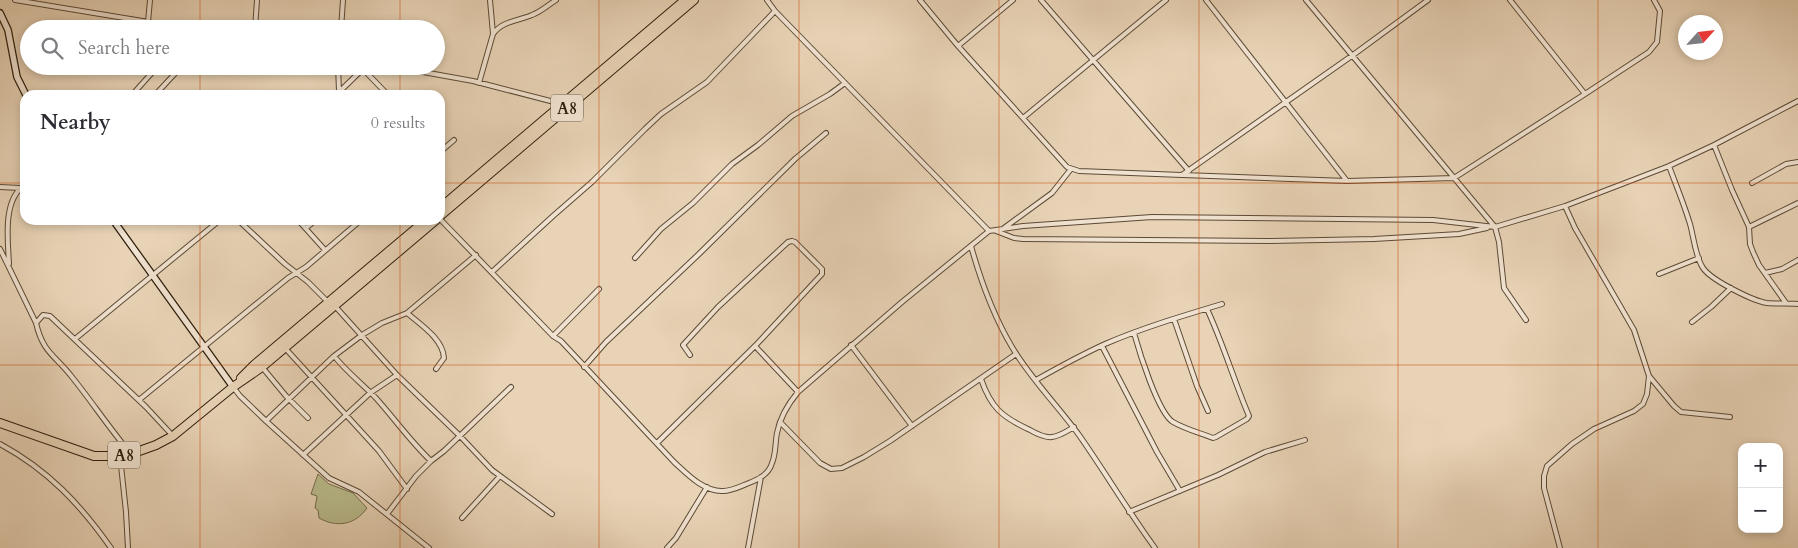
<!DOCTYPE html>
<html lang="en">
<head>
<meta charset="utf-8">
<style>
	:root { --surface:#fff; --page:#f7f7f7; --text:#2b2b33; --muted:#7c7c81; --line:#e1e1e2 }
	body { margin:0; font-family:Cardo,serif; background:var(--page); color:var(--text) }
	.controls { position:absolute; right:15px; bottom:15px; display:grid; overflow:hidden; border-radius:10px; box-shadow:0 2px 8px #0003 }
	.controls button { width:45px; height:45px; display:grid; place-items:center; padding:0; border:0; border-bottom:1px solid var(--line); background:var(--surface); color:var(--text); font:25px sans-serif }
	.compass { position:absolute; left:1678px; top:15px; width:45px; height:45px; border-radius:50%; background:var(--surface); box-shadow:0 2px 8px #0003; rotate:63deg }
	.list { margin:0; padding:0; list-style:none }
	h2 { display:flex; justify-content:space-between; align-items:center; height:65px; margin:0; padding:0 20px; font-size:21px }
	h2 small { font-size:16px; font-weight:400; color:var(--muted) }
	.icon { flex:none; width:28px; height:28px; fill:none; stroke:currentColor; stroke-width:2; stroke-linecap:round; stroke-linejoin:round }
	.map { position:relative; flex:none; width:1798px; height:548px; overflow:hidden }
	.search { position:absolute; background:var(--surface); box-shadow:0 2px 8px #0003; left:20px; top:20px; width:425px; height:55px; display:flex; align-items:center; gap:12px; box-sizing:border-box; padding:0 18px; border-radius:28px; color:var(--muted); font-size:19px }
	.panel { position:absolute; background:var(--surface); box-shadow:0 2px 8px #0003; left:20px; top:90px; width:425px; height:135px; border-radius:15px }
	.map>svg:first-child { display:block }
	.green { fill:#b9bb8c; stroke:#736c4c }
	.lines { fill:none; stroke-linecap:round; stroke-linejoin:round }
	.street-casing { stroke:#5c4a36; stroke-width:6 }
	.secondary-casing { stroke:#2d1d0c; stroke-width:8 }
	.highway-casing { stroke:#2d1d0c; stroke-width:10 }
	.street { stroke:#f0e2d0; stroke-width:4 }
	.secondary { stroke:#f0e2d0; stroke-width:5.5 }
	.highway { stroke:#e8d3b6; stroke-width:8 }
	.grid { fill:none; stroke:#cc500c; stroke-width:1; stroke-opacity:0.55 }
	.labels { text-anchor:middle; stroke-width:4; stroke-linejoin:round; paint-order:stroke }
	.shield { fill:#f0e2d0; stroke:#685847; stroke-width:1 }
	.shield-label { font-size:16px; font-weight:bold; fill:#2d1d0c }
</style>
</head>
<body>
<div class="map">
<svg width="1798" height="548" viewBox="0 0 1798 548">
	<rect width="100%" height="100%" fill="#e8d3b6"/>
	<filter id="stains"><feTurbulence type="fractalNoise" baseFrequency=".004" numOctaves="4"/><feColorMatrix values="0 0 0 0 .2 0 0 0 0 .09 0 0 0 0 .02 0 0 0 .5 -.17"/></filter>
	<radialGradient id="worn" r=".72"><stop offset=".6" stop-color="#630" stop-opacity="0"/><stop offset="1" stop-color="#630" stop-opacity=".3"/></radialGradient>
	<!-- green -->
	<path class="green" d="M 318,474 L 329,484 L 353,493 L 367,508 C 355,525 337,528 319,518 L 318,510 L 315,508 L 317,496 L 311,494 Z"/>
	<g class="lines">
		<defs>
			<path id="street" d="M 15,0 L 191,29
				M 490,0 L 493,34
				M 920,0 L 958,46 L 1067,167 L 1079,171 L 1182,175 L 1353,55 L 1428,0
				M 1041,0 L 1189,171
				M 1206,0 L 1347,181
				M 1306,0 L 1495,227 L 1499,242 L 1504,288 L 1526,320
				M 148,22 L 150,0
				M 255,29 L 257,0
				M 341,29 L 343,0
				M 958,46 L 1013,0
				M 338,66 L 339,91
				M 390,66 L 473,81 L 562,104
				M 363,69 L 388,95
				M 479,83 L 493,34 C 502,21 518,21 532,15 C 541,12 548,5 556,0
				M 1585,94 L 1649,52 L 1657,42 L 1660,11 L 1654,0
				M 132,95 L 158,66
				M 155,95 L 182,66
				M 336,95 L 366,66
				M 1023,118 L 1166,0
				M 1714,145 L 1732,190 L 1749,227 L 1750,244 L 1753,252 L 1759,265 L 1786,303
				M 440,152 L 454,140
				M 1669,166 C 1676,185 1684,204 1690,224 C 1694,238 1695,256 1703,268 C 1711,280 1753,301 1767,303 C 1777,304 1788,303 1798,304
				M 1183,175 L 1347,181 L 1454,178 L 1585,94 L 1510,0
				M 1752,183 L 1786,164 L 1798,162
				M 0,187 L 20,188
				M 440,219 L 553,336 L 561,341 L 674,462 C 687,474 704,492 723,491 C 732,491 741,486 749,483 C 759,479 769,474 772,463 C 776,454 775,443 777,433 C 780,417 788,404 798,392 L 902,302 L 989,231 L 775,11 L 767,0
				M 238,220 L 285,264 L 308,282 L 328,302
				M 298,220 L 325,250
				M 1749,227 L 1798,203
				M 306,228 L 316,220
				M 1004,228 L 1052,193 L 1071,169
				M 989,231 L 1023,226 L 1152,217 L 1433,220 L 1495,227 L 1565,206 L 1669,166 L 1714,145 L 1798,101
				M 996,231 L 1014,238 L 1023,239 L 1269,241 L 1374,239 L 1459,234 L 1487,228
				M 971,246 C 981,282 993,315 1012,347 C 1030,378 1058,406 1079,435 C 1105,472 1128,511 1155,548
				M 0,249 L 36,323
				M 635,258 L 661,229 L 693,203 L 732,164 L 758,145 L 792,116 L 830,94 L 845,83
				M 9,264 C 8,242 2,199 25,185
				M 492,272 L 553,216 L 592,182 L 645,129 L 661,114 L 707,82 L 775,11
				M 1765,273 L 1782,269 L 1798,260
				M 1659,274 L 1699,258
				M 334,305 L 397,375 L 460,436 L 492,470 L 552,514
				M 407,313 C 421,325 443,339 444,358 L 436,369
				M 1174,319 L 1197,386 L 1208,411
				M 1692,322 L 1711,307 L 1731,288
				M 1134,333 C 1139,351 1158,413 1173,422 C 1185,429 1200,433 1213,438 L 1216,437 L 1247,419 L 1249,416 C 1234,381 1223,343 1207,309
				M 553,336 L 599,289
				M 75,339 L 220,220
				M 851,345 L 912,426
				M 755,346 L 798,392
				M 1102,346 L 1157,452 L 1180,491
				M 285,348 L 379,451 L 407,489
				M 334,356 C 346,371 361,383 375,397 C 394,418 410,441 431,461
				M 262,367 L 286,396 L 308,418
				M 584,367 L 606,342 L 700,253 L 795,159 L 826,133
				M 1649,376 L 1674,406 L 1681,412 L 1730,417
				M 981,379 C 991,408 1002,417 1030,430 C 1037,434 1045,438 1052,437 C 1060,436 1067,431 1074,427
				M 1036,380 C 1059,367 1081,355 1105,344 C 1142,328 1182,316 1222,304
				M 233,387 L 240,396 L 266,421 L 329,478 L 359,492 L 429,548
				M 139,400 L 288,278 L 306,267 L 361,220
				M 266,421 L 334,356 L 362,335 L 382,323 L 407,313 L 476,255
				M 780,422 L 820,463 L 831,469 L 842,468 L 864,457 L 890,441 L 1016,354
				M 657,443 L 755,346 L 822,274 L 822,269 L 795,242 L 792,241 L 788,242 L 718,307 L 683,345 L 690,355
				M 0,444 C 48,470 80,504 111,548
				M 131,454 C 110,429 92,402 72,377 C 55,355 43,353 36,323 L 43,315 L 50,316 L 146,407 L 173,436
				M 303,455 L 370,393 L 397,375
				M 120,456 L 126,512 L 128,548
				M 1129,512 L 1218,475 L 1265,452 L 1305,440
				M 387,514 L 416,476 L 431,461 L 444,451 L 511,387
				M 462,518 L 500,476
				M 667,548 L 676,538 L 707,487
				M 748,548 L 761,477
				M 1560,548 L 1544,488 L 1544,476 L 1547,466 L 1572,444 L 1594,429 L 1634,411 L 1643,404 L 1647,394 L 1649,376 L 1634,330 L 1575,228 L 1565,206"/>
			<path id="secondary" d="M 0,13 L 8,30 L 17,77 L 26,95
				M 113,220 L 233,387"/>
			<path id="highway" d="M 440,208 L 685,0
				M 440,216 L 694,0
				M 241,378 L 254,365 L 426,220
				M 0,423 L 94,456 L 115,456 L 131,454 L 156,445 L 173,436 L 233,387 L 262,367 L 436,220"/>
		</defs>
		<!-- street casing -->
		<use href="#street" class="street-casing"/>
		<!-- secondary casing -->
		<use href="#secondary" class="secondary-casing"/>
		<!-- highway casing -->
		<use href="#highway" class="highway-casing"/>
		<!-- street -->
		<use href="#street" class="street"/>
		<!-- secondary -->
		<use href="#secondary" class="secondary"/>
		<!-- highway -->
		<use href="#highway" class="highway"/>
	</g>
	<!-- grid -->
	<path class="grid" d="M 200,0 L 200,29M 400,0 L 400,29M 599,0 L 599,548M 799,0 L 799,548M 999,0 L 999,548M 1199,0 L 1199,548M 1398,0 L 1398,548M 1598,0 L 1598,548M 200,66 L 200,95M 400,66 L 400,95M 0,183 L 25,183M 440,183 L 1798,183M 200,220 L 200,548M 400,220 L 400,548M 0,365 L 1798,365"/>
	<g class="labels">
		<!-- shield labels -->
		<g class="shield">
			<rect x="551" y="94.5" width="32" height="27" rx="4"/>
			<rect x="108" y="441.5" width="32" height="27" rx="4"/>
		</g>
		<g class="shield-label">
			<text x="567" y="114">A8</text>
			<text x="124" y="461">A8</text>
		</g>
	</g>
	<rect width="100%" height="100%" filter="url(#stains)"/>
	<rect width="100%" height="100%" fill="url(#worn)"/>
</svg>
<div class="controls">
<button>+</button>
<button>−</button>
</div>
<svg class="compass" viewBox="-18 -18 36 36"><path d="M0-13l5 13h-10z" fill="#e53935"/><path d="M0 13l5-13h-10z" fill="#7c7c81"/></svg>
<div class="search"><svg class="icon" aria-label="search" viewBox="0 0 24 24"><circle cx="10" cy="10" r="6"/><path d="M15 15l6 6"/></svg>Search here</div>
<section class="panel">
<h2>Nearby<small>0 results</small></h2>
<ul class="list">
</ul>
</section>
</div>
</body>
</html>
